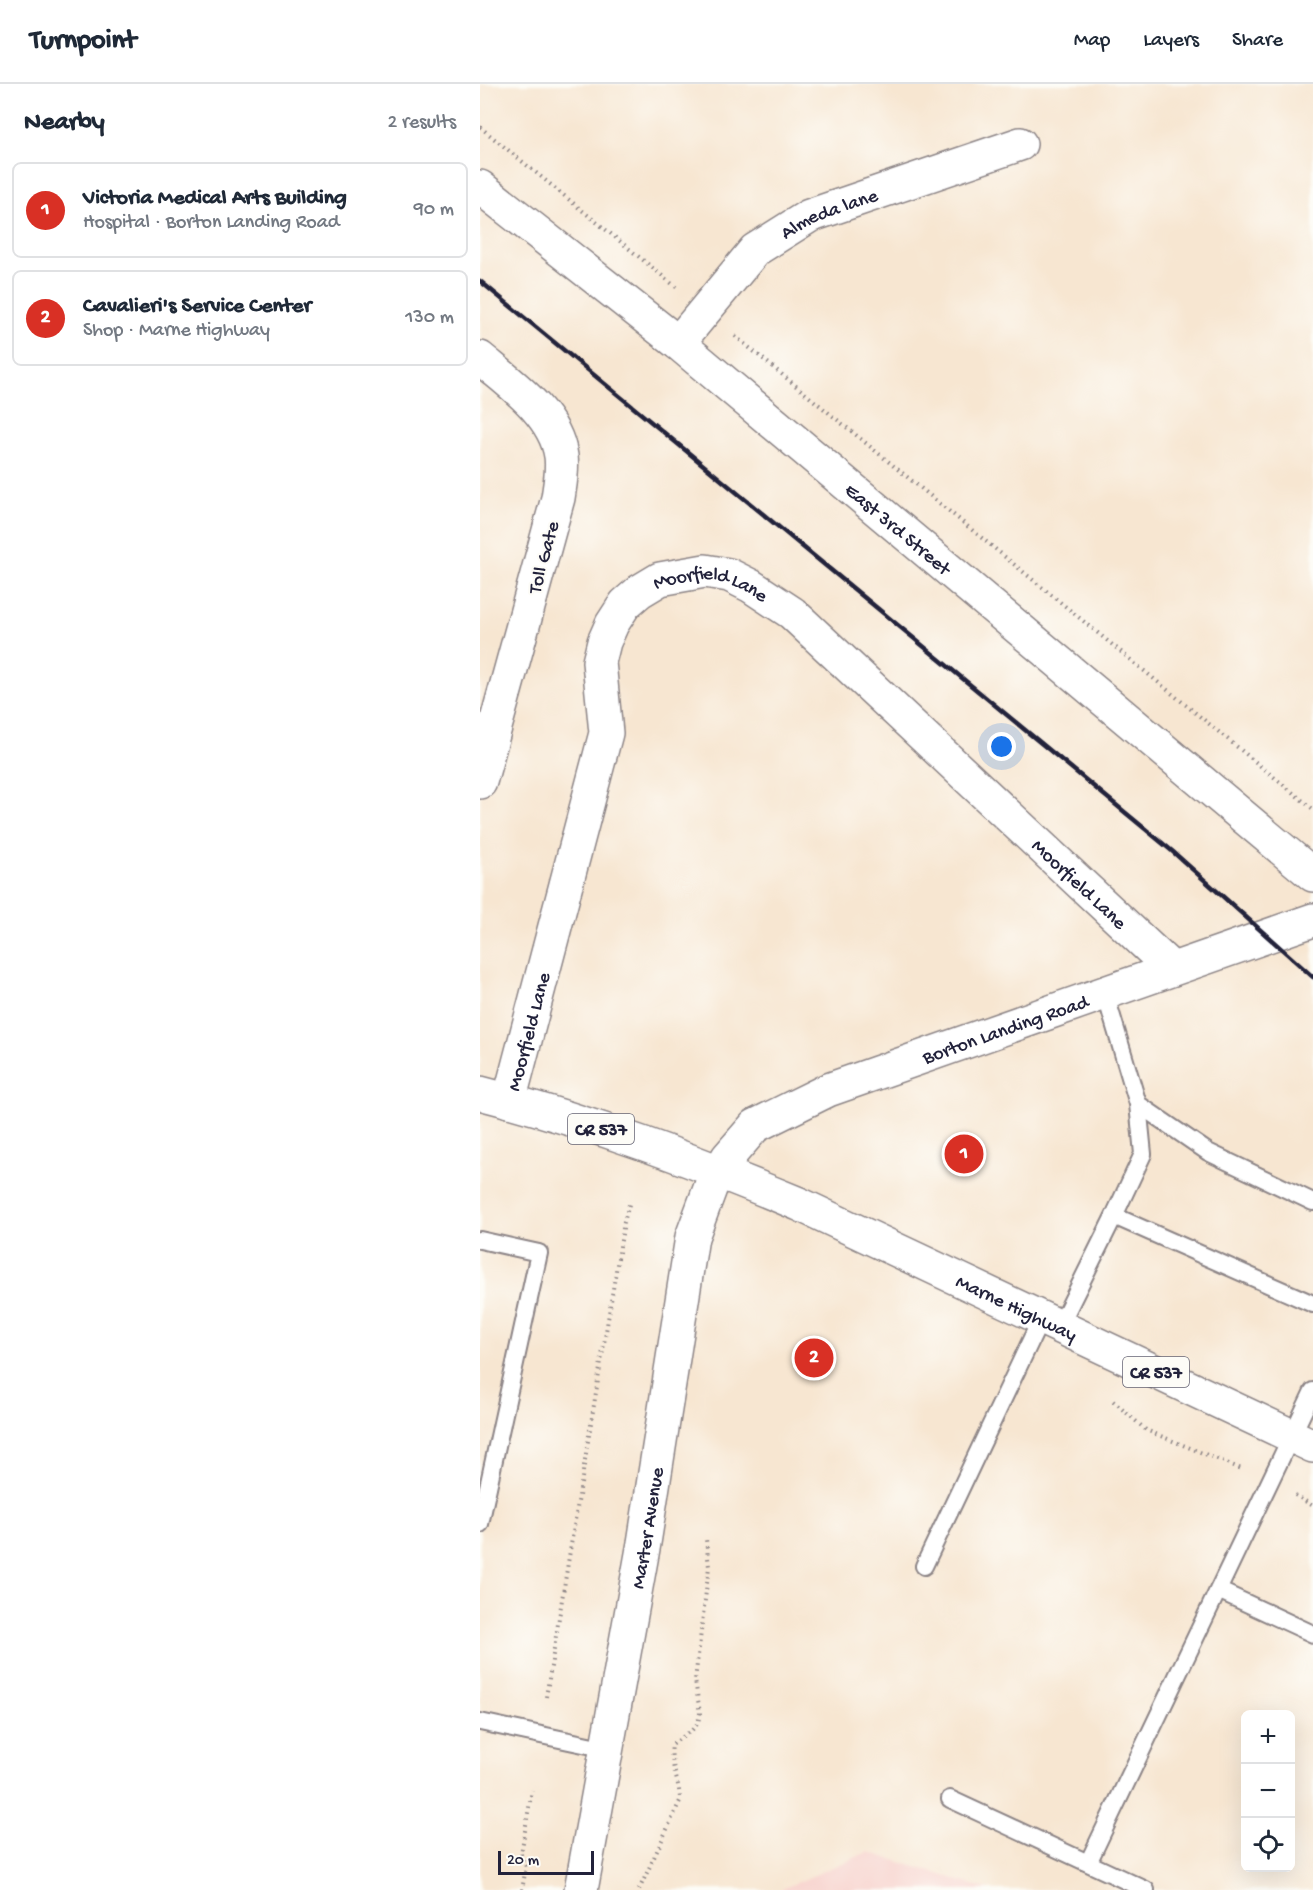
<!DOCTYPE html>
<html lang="en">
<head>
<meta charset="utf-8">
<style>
	:root { --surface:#fff; --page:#f2f2f3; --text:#1f2937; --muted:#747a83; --line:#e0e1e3; --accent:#d93025 }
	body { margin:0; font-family:"Gochi Hand",sans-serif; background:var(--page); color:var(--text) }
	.controls { position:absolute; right:18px; bottom:18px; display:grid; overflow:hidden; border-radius:9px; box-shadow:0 6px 24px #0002 }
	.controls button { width:54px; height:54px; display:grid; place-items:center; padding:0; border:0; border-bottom:2px solid var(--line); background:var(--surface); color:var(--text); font:30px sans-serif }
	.scale { position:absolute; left:18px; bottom:15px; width:96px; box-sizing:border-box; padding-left:6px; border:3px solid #22223b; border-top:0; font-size:16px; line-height:21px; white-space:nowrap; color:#22223b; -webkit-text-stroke:4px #fdfcf7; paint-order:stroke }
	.you { position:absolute; left:522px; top:663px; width:21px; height:21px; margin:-15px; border:4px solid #fff; border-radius:50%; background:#1a73e8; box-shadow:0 0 0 9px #1a73e833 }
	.badge { display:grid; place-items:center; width:39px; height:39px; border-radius:50%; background:var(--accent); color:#fff; font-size:20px; font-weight:700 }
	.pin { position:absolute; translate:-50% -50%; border:3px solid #fff; box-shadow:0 2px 6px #0006 }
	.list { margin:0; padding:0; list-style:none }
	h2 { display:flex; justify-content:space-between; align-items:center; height:78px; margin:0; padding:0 24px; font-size:26px }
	h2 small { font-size:20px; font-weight:400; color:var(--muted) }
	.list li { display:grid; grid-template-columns:39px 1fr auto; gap:18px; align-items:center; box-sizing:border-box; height:96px; margin:0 12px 12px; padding:0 12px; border:2px solid var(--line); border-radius:9px }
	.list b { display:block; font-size:22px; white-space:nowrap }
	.list p { margin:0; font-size:20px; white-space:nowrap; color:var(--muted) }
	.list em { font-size:20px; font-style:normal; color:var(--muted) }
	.icon { flex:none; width:33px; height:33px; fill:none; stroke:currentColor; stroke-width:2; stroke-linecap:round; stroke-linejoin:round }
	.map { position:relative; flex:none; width:833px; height:1806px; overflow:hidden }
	header { display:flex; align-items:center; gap:36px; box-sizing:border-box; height:84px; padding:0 30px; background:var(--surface); border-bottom:2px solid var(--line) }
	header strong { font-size:28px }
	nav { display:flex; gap:33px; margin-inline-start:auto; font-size:21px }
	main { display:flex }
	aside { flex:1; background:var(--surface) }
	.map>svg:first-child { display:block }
	.built { fill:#f7d0cb }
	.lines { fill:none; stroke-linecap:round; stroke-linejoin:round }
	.service-casing { stroke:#8c8486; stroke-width:20 }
	.minor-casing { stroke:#8c8486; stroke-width:36 }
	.tertiary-casing { stroke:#8c8486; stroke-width:36 }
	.secondary-casing { stroke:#8c8486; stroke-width:36 }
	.primary-casing { stroke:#8c8486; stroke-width:36 }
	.path { stroke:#8c8486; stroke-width:4; stroke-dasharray:1.5 4.5; stroke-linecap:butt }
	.service { stroke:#fff; stroke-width:16 }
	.minor { stroke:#fff; stroke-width:33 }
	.tertiary { stroke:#fff; stroke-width:33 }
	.secondary { stroke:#fff; stroke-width:33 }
	.primary { stroke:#fff; stroke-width:33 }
	.rail { stroke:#22223b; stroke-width:4.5 }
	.labels { text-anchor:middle; stroke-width:4.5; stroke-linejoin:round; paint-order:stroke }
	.shield { fill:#fdfcf7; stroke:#646373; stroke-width:1.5 }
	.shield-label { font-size:18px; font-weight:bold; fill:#22223b }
	.street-label { font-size:20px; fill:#22223b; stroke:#fdfcf7 }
</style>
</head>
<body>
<header>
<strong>Turnpoint</strong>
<nav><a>Map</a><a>Layers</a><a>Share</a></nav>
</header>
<main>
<aside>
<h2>Nearby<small>2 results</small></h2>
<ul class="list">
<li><span class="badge">1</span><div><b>Victoria Medical Arts Building</b><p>Hospital · Borton Landing Road</p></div><em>90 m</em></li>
<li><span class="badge">2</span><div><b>Cavalieri's Service Center</b><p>Shop · Marne Highway</p></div><em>130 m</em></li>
</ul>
</aside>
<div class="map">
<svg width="833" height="1806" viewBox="0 0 833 1806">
	<rect width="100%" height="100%" fill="#fdfcf7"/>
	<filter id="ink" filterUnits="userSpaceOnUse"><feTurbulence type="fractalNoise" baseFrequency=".0167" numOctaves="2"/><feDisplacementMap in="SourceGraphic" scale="12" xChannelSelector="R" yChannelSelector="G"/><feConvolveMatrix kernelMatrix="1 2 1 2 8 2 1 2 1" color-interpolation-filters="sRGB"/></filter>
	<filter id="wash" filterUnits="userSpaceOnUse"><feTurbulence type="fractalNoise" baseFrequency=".008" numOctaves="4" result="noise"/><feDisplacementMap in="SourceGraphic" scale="24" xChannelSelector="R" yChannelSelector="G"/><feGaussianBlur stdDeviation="1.35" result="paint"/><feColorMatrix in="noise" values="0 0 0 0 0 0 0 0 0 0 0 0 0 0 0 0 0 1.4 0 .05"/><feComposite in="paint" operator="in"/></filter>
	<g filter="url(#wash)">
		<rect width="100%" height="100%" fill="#f7e6d1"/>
		<!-- built -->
		<path class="built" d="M 388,1768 L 509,1806 L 300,1806 Z"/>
	</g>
	<g filter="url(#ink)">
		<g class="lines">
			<defs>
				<path id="service" d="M 625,909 L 658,1020 L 663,1070 L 634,1132
					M 658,1020 L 728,1068 L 833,1118
					M 0,1156 L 59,1169 L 0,1440
					M 579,1243 L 634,1132 L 833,1220
					M 444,1482 L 561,1235
					M 738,1506 L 833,1550
					M 0,1638 L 127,1665
					M 470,1715 L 666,1806
					M 608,1779 L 833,1307"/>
				<g id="minor">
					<path id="s1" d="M 0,103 L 198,259 L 833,791"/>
					<path id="s2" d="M 198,259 L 275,166 L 329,132 L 540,60"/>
					<path d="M 0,274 C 30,299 75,330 81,372 C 83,386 80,400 78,414 L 0,698"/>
					<path id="s3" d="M 29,1017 L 126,649 L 119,578 L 124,558 L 132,540 L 145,520 L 160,507 L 180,495 L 225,487 L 249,491 L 271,502 L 312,529 L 692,885"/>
				</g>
				<g id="tertiary">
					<path id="s4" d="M 240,1087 L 248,1073 L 275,1042 L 348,1006 L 833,836"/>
				</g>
				<g id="secondary">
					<path id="s5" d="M 101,1806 L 164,1459 L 212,1153 L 231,1102 L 240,1087"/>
				</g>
				<g id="primary">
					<path id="s6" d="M 0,1009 C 109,1037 215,1077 319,1120 L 833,1362"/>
				</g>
			</defs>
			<!-- service casing -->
			<use href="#service" class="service-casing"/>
			<!-- minor casing -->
			<use href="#minor" class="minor-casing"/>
			<!-- tertiary casing -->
			<use href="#tertiary" class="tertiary-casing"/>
			<!-- secondary casing -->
			<use href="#secondary" class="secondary-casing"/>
			<!-- primary casing -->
			<use href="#primary" class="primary-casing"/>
			<!-- path -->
			<path class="path" d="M 0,43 L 196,203
				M 255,252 L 833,725
				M 633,1317 L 666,1346 L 764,1386
				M 815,1411 L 833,1422
				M 66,1613 L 144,1138 L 150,1117
				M 42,1806 L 46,1783 L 41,1770 L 52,1706
				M 159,1806 L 200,1717 C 200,1697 189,1680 192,1661 L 212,1646 L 218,1639 L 220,1629 L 215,1596 L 229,1483 L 226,1455"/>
			<!-- service -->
			<use href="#service" class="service"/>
			<!-- minor -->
			<use href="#minor" class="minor"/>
			<!-- tertiary -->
			<use href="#tertiary" class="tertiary"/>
			<!-- secondary -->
			<use href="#secondary" class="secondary"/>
			<!-- primary -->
			<use href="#primary" class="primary"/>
			<!-- rail -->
			<path class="rail" d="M 0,197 L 692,767 L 833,893"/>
		</g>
	</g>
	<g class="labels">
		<!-- shield labels -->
		<g class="shield">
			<rect x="88" y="1030" width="66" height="30" rx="4.5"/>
			<rect x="643" y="1273" width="66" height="30" rx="4.5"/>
		</g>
		<g class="shield-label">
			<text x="121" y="1051">CR 537</text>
			<text x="676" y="1294">CR 537</text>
		</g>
		<!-- street labels -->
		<g class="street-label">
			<text dy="7" stroke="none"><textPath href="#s2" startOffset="204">Almeda lane</textPath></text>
			<text dy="7" stroke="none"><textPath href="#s1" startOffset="540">East 3rd Street</textPath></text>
			<text transform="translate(62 473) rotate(-75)" y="7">Toll Gate</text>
			<text dy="7" stroke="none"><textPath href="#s3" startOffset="612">Moorfield Lane</textPath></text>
			<text dy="7" stroke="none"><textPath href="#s3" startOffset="1098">Moorfield Lane</textPath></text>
			<text dy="7" stroke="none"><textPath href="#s4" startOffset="326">Borton Landing Road</textPath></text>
			<text dy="7" stroke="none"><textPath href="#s3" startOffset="72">Moorfield Lane</textPath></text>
			<text dy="7" stroke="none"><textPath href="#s6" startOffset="579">Marne Highway</textPath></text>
			<text dy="7" stroke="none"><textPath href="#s5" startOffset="368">Marter Avenue</textPath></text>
		</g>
	</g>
</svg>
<div class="controls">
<button>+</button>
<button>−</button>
<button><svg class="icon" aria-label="locate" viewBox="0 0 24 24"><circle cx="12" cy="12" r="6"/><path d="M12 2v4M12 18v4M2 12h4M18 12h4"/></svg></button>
</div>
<div class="scale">20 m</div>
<div class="you"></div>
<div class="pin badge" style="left:484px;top:1070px">1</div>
<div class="pin badge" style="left:334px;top:1274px">2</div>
</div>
</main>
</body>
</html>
